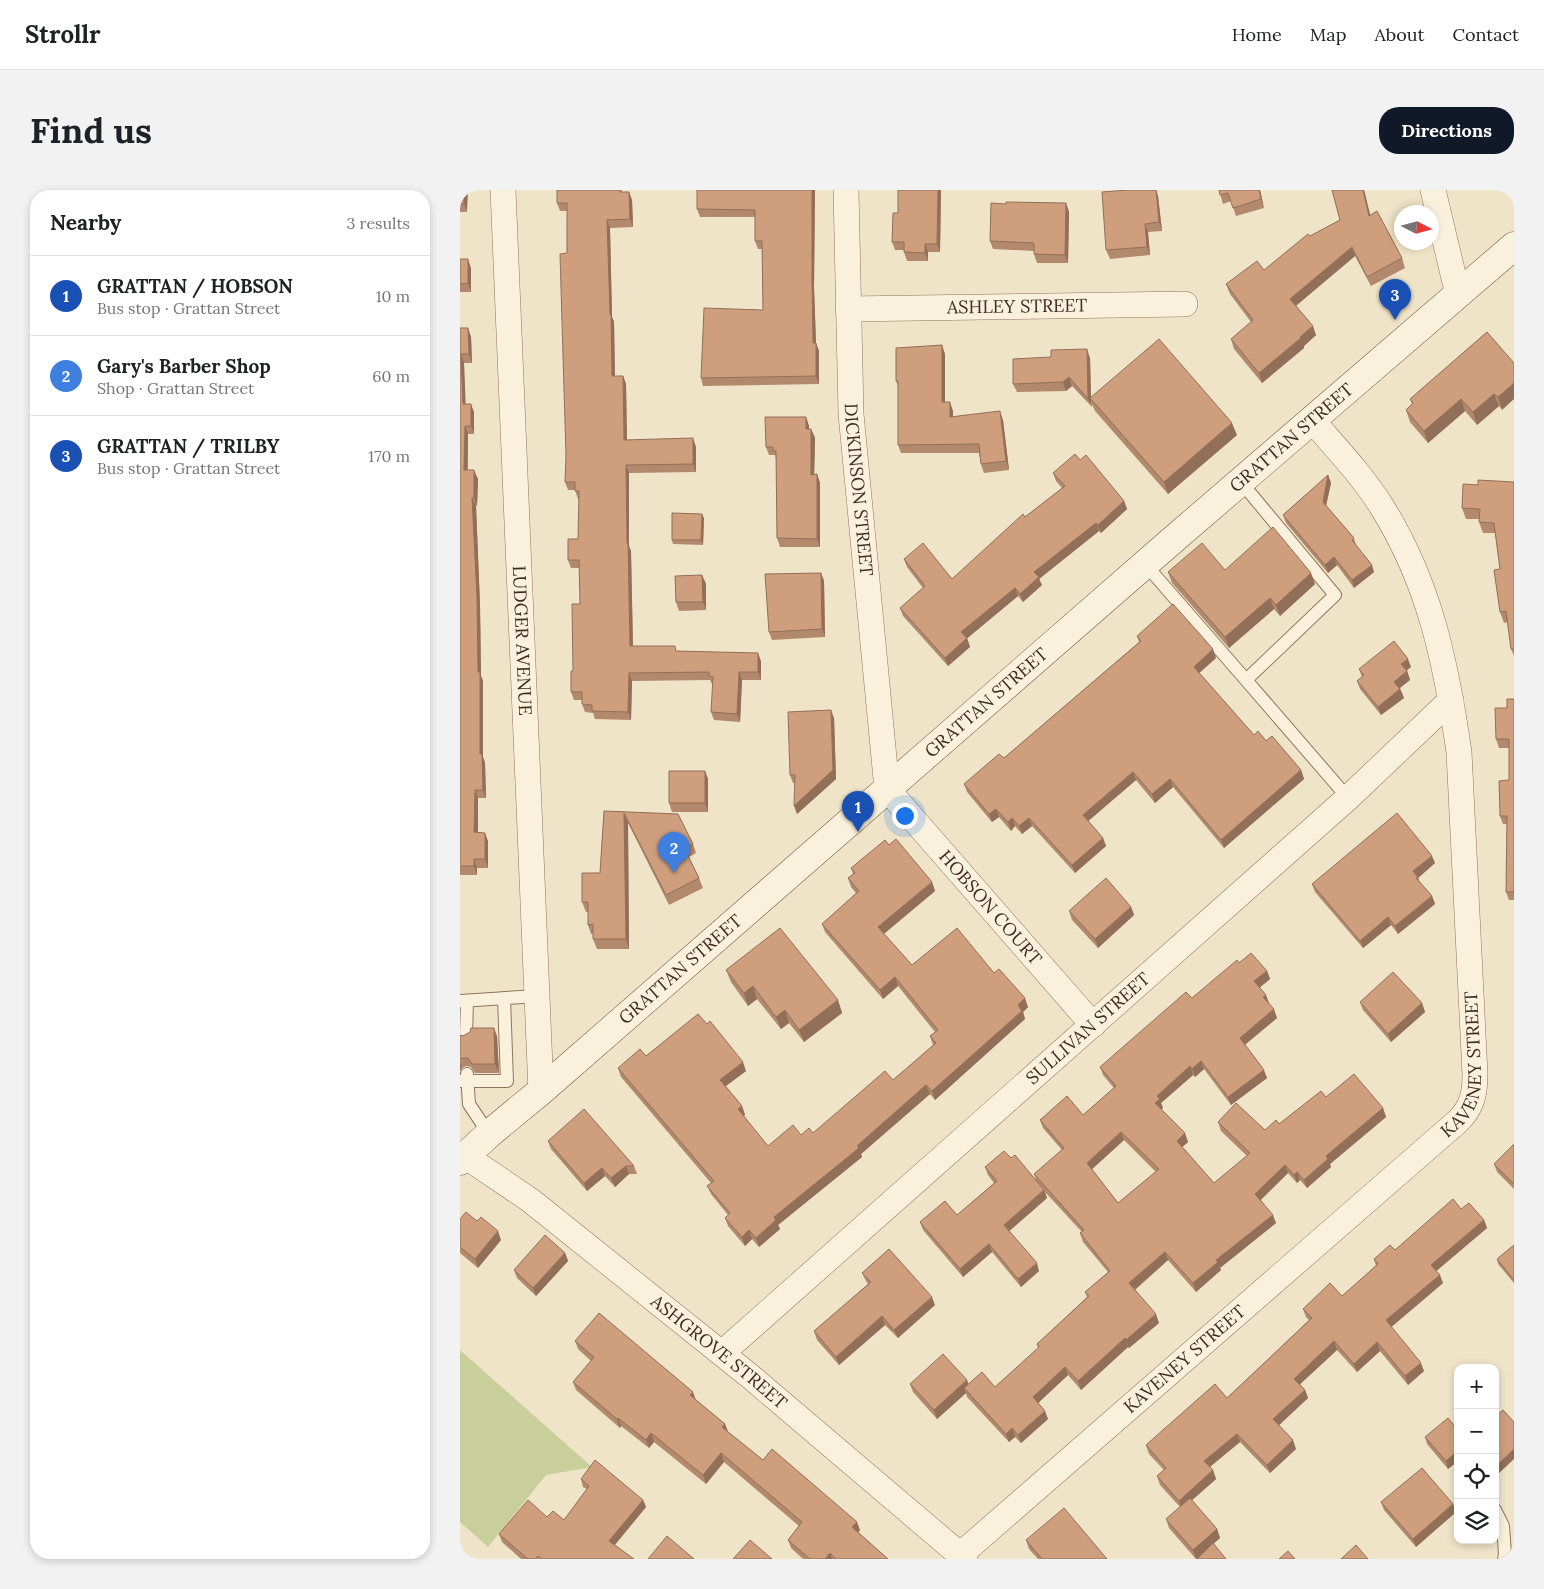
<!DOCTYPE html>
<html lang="en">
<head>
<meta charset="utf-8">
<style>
	:root { --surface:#fff; --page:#f2f2f2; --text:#202124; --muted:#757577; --line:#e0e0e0; --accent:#111827 }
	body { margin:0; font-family:Lora,serif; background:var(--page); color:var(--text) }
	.controls { position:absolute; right:15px; bottom:15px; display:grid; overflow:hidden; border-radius:10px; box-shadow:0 2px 8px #0003 }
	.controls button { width:45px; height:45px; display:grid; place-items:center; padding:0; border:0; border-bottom:1px solid var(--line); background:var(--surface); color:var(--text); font:25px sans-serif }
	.compass { position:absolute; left:934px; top:15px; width:45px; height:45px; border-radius:50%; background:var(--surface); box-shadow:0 2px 8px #0003; rotate:96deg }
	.you { position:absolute; left:444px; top:625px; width:18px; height:18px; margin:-12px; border:4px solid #fff; border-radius:50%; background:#1a73e8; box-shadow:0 0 0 8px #1a73e833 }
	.badge { display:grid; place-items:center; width:32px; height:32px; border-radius:50%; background:var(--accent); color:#fff; font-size:16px; font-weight:700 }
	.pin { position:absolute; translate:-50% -41px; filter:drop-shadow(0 1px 2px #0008) }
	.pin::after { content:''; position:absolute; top:26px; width:18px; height:15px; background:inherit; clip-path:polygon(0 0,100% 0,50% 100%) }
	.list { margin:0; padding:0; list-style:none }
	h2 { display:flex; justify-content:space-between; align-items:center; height:65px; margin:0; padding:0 20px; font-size:21px }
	h2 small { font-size:16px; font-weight:400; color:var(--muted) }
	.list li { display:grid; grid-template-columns:32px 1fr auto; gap:15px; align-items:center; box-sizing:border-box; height:80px; padding:0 20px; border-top:1px solid var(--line) }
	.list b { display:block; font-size:19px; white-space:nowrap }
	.list p { margin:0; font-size:16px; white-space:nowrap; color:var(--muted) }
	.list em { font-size:16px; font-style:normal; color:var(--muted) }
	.icon { flex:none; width:28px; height:28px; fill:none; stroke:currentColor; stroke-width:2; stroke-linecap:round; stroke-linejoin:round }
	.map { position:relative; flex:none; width:1054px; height:1369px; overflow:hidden; border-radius:20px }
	header { display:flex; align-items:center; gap:30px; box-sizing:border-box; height:70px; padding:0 25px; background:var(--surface); border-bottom:1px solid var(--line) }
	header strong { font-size:24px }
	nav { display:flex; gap:28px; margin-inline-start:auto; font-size:18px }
	.intro { display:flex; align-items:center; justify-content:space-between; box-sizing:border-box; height:120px; padding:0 30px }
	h1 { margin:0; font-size:35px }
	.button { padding:12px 22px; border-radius:20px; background:var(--accent); color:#fff; font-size:18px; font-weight:700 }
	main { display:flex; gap:30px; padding:0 30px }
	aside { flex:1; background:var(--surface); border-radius:20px; box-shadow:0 2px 8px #0003 }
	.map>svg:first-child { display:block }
	.green { fill:#c9cf9b }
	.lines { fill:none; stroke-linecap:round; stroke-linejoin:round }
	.service-casing { stroke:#8d765c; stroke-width:14 }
	.minor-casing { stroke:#8d765c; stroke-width:26 }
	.secondary-casing { stroke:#6f573f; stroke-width:29 }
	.service { stroke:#faf1dc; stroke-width:12 }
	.minor { stroke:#faf1dc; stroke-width:25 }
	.secondary { stroke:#faf1dc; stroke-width:28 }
	.wall { fill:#b2896c; fill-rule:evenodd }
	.shaded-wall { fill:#916f58 }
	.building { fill:#cf9f7d; stroke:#916f58; fill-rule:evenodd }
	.labels { text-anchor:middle; stroke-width:4; stroke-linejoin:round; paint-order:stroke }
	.street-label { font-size:18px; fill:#3d2e20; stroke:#f7eed8 }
</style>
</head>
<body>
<header>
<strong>Strollr</strong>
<nav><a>Home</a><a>Map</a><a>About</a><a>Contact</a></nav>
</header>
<div class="intro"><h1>Find us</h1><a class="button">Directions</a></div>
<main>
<aside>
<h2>Nearby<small>3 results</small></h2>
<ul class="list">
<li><span class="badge" style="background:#1a4fb4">1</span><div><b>GRATTAN / HOBSON</b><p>Bus stop · Grattan Street</p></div><em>10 m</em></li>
<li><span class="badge" style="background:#3f7fe0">2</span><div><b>Gary's Barber Shop</b><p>Shop · Grattan Street</p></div><em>60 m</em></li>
<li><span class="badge" style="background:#1a4fb4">3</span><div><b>GRATTAN / TRILBY</b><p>Bus stop · Grattan Street</p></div><em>170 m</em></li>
</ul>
</aside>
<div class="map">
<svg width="1054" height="1369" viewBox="0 0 1054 1369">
	<rect width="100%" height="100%" fill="#f0e4c8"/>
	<!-- green -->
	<path class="green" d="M 0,1160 L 132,1277 L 86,1285 L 28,1357 L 0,1332 Z"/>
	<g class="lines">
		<defs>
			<path id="service" d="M 781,292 L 875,405 L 786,490 L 888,608
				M 685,374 L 786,490
				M 0,811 L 77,806
				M 6,846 L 7,811
				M 7,884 L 9,914 L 29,944
				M 0,891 L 47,891 L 44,808
				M 1035,1320 L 1043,1336 L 1045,1364 L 1044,1369"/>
			<g id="minor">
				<path id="s1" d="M 43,0 L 81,901"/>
				<path id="s2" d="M 386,0 L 391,224 L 427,599 L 633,835"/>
				<path d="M 973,0 L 998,105"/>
				<path id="s3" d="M 388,119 L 725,114"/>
				<path id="s4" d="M 5,966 L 70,1010 L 291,1187 L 505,1369"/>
				<path id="s5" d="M 262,1163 L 888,608 L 991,510"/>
				<path id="s6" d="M 500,1365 L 997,932 C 1012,918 1015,904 1015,884 L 999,562 C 986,473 970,394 922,317 C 902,285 876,258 852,230"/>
			</g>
			<g id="secondary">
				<path id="s7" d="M 0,971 L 29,944 L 81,901 L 715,348 L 1054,56"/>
			</g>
		</defs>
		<!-- service casing -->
		<use href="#service" class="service-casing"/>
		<!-- minor casing -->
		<use href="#minor" class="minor-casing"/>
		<!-- secondary casing -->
		<use href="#secondary" class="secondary-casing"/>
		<!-- service -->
		<use href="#service" class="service"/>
		<!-- minor -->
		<use href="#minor" class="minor"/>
		<!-- secondary -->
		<use href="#secondary" class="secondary"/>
	</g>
	<!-- wall -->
	<path class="wall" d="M 0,0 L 7,22 L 0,22 Z
		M 162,0 L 162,2 L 169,2 L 172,10 L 173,37 L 150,38 L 152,127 L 154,132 L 155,186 L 163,186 L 166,194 L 167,250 L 236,257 L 236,282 L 169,283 L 169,356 L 171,361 L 173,456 L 301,471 L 301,490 L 282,490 L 280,532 L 254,530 L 251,522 L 253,494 L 252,494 L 250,490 L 172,491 L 171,530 L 135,529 L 133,523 L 125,522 L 122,514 L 122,510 L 114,510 L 111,502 L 120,414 L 120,378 L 111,378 L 108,370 L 118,349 L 119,309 L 118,309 L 115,300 L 108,300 L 105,292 L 106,266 L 107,21 L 100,21 L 97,13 Z
		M 355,0 L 354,97 L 356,153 L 359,161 L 359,194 L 243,196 L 241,188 L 303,120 L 302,59 L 298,59 L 295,51 L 295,27 L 240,27 L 237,19 Z
		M 481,0 L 480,62 L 468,62 L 468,71 L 447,71 L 444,62 L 444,60 L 435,60 L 432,52 L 438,23 Z
		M 668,0 L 696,0 L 698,6 L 702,41 L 688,42 L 690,65 L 650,69 L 646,60 Z
		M 759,0 L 800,0 L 804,18 L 776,26 L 771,11 L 763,14 Z
		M 872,0 L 904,0 L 910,25 L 942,68 L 945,78 L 911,96 L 895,66 L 836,116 L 856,145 L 844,156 L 844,158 L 802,193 L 774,159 L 771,149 L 791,132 L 770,104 L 766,94 L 804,80 L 850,46 L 880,30 Z
		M 606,13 L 609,22 L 608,73 L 577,73 L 574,64 L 574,61 L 533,59 L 530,51 L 546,14 Z
		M 0,69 L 11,78 L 11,102 L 0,102 Z
		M 0,130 L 0,138 L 8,138 L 11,147 L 12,173 L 4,173 L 5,214 L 14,222 L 14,244 L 8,244 L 8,280 L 18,289 L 17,316 L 16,316 L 20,415 L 21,486 L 23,491 L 23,567 L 25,573 L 26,608 L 18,608 L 18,642 L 28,651 L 28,678 L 17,678 L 17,685 L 0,685 Z
		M 1027,142 L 1042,220 L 1039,216 L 1017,235 L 1005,221 L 968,253 L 950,232 L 946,220 L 952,214 L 950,209 Z
		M 485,164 L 485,212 L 493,221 L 493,227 L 543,230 L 549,280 L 524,283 L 521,274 L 519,263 L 441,263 L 438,255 L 438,196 L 436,191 Z
		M 630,168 L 631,208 L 777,245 L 708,304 L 635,221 L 631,212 L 632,217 L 612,196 L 606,201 L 557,202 L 553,194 Z
		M 346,227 L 349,236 L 349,239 L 351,239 L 355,248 L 354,284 L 357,284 L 360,293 L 360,357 L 320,357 L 317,348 L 316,269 L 315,265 L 309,265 L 306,257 Z
		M 620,270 L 664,311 L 667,319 L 641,343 L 639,341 L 579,389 L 582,395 L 563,412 L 558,406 L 507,448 L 510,457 L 488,476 L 443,426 L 440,418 L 463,398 L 447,377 L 444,369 L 492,389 L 565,327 L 602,298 L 596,291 L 593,283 Z
		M 868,285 L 871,293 L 866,316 L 894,348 L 896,355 L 914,382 L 894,398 L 877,375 L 868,383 L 826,333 L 823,325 Z
		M 1054,292 L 1054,466 L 1051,459 L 1048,432 L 1044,433 L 1040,422 L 1040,379 L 1035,343 L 1023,343 L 1019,332 L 1019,329 L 1006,329 L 1002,318 L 1018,295 Z
		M 244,328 L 243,355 L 213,354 L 212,350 Z
		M 765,380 L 855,394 L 820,426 L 814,419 L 769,458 L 712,393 L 708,382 Z
		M 361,383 L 364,391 L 365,447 L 312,450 L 309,442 Z
		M 242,385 L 246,394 L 246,420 L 219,421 L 216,412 Z
		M 677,446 L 756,468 L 739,483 L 794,545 L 806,551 L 841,580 L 844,589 L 764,658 L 713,597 L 695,613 L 676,590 L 628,631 L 643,648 L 646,656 L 615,683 L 572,636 L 562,644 L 555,636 L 551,641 L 539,627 L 532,632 L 507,602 L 504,594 L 544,568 L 679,452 Z
		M 951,477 L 947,480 L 950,490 L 940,498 L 944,508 L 921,525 L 900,499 L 897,491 L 902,487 L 899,479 Z
		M 1054,509 L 1054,710 L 1049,710 L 1046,702 L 1047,634 L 1043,634 L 1040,626 L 1049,590 L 1049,558 L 1039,558 L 1036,549 L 1047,518 Z
		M 374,528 L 376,589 L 337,624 L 335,593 L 333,593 L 330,585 Z
		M 245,581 L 248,589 L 248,622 L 212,622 L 209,613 Z
		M 144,621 L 218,624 L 233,654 L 236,663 L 229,667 L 239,688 L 243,698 L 209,715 L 168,633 L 169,759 L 137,759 L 133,749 L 133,744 L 131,744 L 128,735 L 128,722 L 126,722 L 122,712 L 140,683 Z
		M 429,655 L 472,692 L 475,701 L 424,744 L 452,775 L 534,783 L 568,817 L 563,822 L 565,829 L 475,910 L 470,904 L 401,964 L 402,967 L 318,1035 L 320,1039 L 299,1057 L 292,1049 L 285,1056 L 268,1036 L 265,1028 L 268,1025 L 251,1004 L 247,996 L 251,993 L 161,887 L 158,878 L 186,866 L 247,834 L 286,881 L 266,896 L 282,916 L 285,925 L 283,926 L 308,956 L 341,945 L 353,943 L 433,890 L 473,855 L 470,846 L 475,842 L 438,796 L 423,809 L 365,742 L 362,734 L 396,703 L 391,697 L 388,688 L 393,684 L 391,678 Z
		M 975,673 L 958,688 L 959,691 L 972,706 L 975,714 L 938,744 L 931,735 L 903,758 L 855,702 L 852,694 Z
		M 671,717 L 674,725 L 638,758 L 612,730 L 609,721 Z
		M 779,773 L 807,781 L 810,789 L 800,797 L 817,828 L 785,855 L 807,888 L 771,915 L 744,879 L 735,887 L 733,885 L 701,913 L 703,918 L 701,919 L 728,952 L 722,957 L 754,993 L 787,966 L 761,941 L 758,932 L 805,940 L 819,934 L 866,907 L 923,918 L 926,927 L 870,974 L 871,977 L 847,998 L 840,990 L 837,993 L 828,983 L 801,1010 L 816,1033 L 760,1078 L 761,1080 L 736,1102 L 708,1070 L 675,1100 L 699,1133 L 669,1158 L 668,1157 L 621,1200 L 608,1185 L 578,1213 L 588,1229 L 561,1253 L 555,1247 L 549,1252 L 507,1207 L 506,1203 L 477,1229 L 453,1202 L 450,1194 L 507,1190 L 509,1195 L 535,1197 L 578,1158 L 577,1154 L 627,1107 L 625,1102 L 648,1082 L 623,1052 L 620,1043 L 622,1042 L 585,1002 L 587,1008 L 549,1041 L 579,1081 L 561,1097 L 532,1062 L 503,1087 L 463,1040 L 460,1032 L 497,1025 L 534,993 L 528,985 L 525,977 L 551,968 L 576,989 L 574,984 L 602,960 L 583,938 L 580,930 L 623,925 L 654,898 L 643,885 L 640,877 L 732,808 ZM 664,950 L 696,982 L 658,1013 L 632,979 Z
		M 266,780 L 378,810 L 382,823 L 344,852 L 329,833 L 321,839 L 297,809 L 288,816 L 271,792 Z
		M 900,812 L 962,813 L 965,822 L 931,852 L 903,820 Z
		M 0,845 L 3,846 L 37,846 L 39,883 L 15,883 L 11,877 L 6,876 L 2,878 L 0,881 Z
		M 88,951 L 174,976 L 177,984 L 169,984 L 155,997 L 145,986 L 127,1001 L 91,959 Z
		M 1054,954 L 1054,999 L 1037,982 L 1034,974 Z
		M 1001,1019 L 1024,1030 L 1027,1038 L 976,1081 L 983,1093 L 931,1137 L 964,1181 L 948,1195 L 920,1161 L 897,1182 L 877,1160 L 840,1194 L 845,1200 L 848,1208 L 819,1235 L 836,1259 L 810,1283 L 780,1252 L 750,1277 L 753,1280 L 756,1289 L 732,1310 L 757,1339 L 760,1348 L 736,1369 L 709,1338 L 706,1329 L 720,1317 L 700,1295 L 697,1286 L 704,1280 L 689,1264 L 686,1255 L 767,1208 L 849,1130 L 846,1127 L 843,1119 L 882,1106 L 916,1076 L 914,1069 L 935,1060 Z
		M 0,1029 L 17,1031 L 41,1050 L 18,1078 L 0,1063 Z
		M 1054,1055 L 1054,1093 L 1038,1074 L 1037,1069 Z
		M 105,1063 L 108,1071 L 76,1106 L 57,1088 L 54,1080 Z
		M 402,1083 L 475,1115 L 438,1148 L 425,1135 L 379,1175 L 357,1150 L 354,1141 L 408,1094 L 406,1091 Z
		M 115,1151 L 236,1210 L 265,1234 L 268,1242 L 303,1270 L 400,1340 L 398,1342 L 428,1369 L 343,1369 L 331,1358 L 328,1350 L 339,1336 L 264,1272 L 246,1294 L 194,1252 L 189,1258 L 161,1236 L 160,1238 L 116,1200 L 113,1192 L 131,1171 L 118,1159 Z
		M 998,1240 L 998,1271 L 988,1279 L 967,1254 L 965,1247 Z
		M 121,1289 L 183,1310 L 186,1317 L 155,1355 L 174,1369 L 61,1369 L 42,1352 L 39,1344 L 87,1327 L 104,1330 L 127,1299 L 123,1297 Z
		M 921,1312 L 993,1314 L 996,1322 L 956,1357 L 924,1320 Z
		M 566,1350 L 647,1369 L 578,1369 L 569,1359 Z"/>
	<!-- shaded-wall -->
	<path class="shaded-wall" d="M 4,0 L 8,0 L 7,22 L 4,14 Z
		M 352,0 L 355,0 L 354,97 L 356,153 L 359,161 L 359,194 L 356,186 L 353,153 L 352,89 Z
		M 478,0 L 481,0 L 480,62 L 477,54 Z
		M 696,0 L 698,6 L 702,41 L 699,32 Z
		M 799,0 L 800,0 L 804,18 L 801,9 Z
		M 903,0 L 904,0 L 913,36 L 909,26 Z
		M 169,2 L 172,10 L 173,37 L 170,29 Z
		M 606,13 L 609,22 L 608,73 L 605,65 Z
		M 147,30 L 150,38 L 152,127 L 154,132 L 155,194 L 152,186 L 150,124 Z
		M 685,34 L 688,42 L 690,65 L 687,57 Z
		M 465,54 L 468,62 L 468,71 L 465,63 Z
		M 892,57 L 895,66 L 833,118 L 830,109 Z
		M 8,69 L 11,78 L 11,102 L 8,93 Z
		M 853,136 L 856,145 L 844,156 L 844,158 L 802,193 L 799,183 Z
		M 8,138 L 11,147 L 12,173 L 9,164 Z
		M 482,155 L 485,164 L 485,221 L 482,212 Z
		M 627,159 L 630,168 L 631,210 L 630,208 L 631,212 L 632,217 L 628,209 Z
		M 1,164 L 4,173 L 6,222 L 3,214 Z
		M 163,186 L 166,194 L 167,258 L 164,250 Z
		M 609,187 L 612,196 L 606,201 L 603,192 Z
		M 1054,193 L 1054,209 L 1042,220 L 1038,207 Z
		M 1034,204 L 1039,216 L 1017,235 L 1013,222 Z
		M 1001,209 L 1005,221 L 968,253 L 964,241 Z
		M 490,212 L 493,221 L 493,235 L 490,227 Z
		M 11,214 L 14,222 L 14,244 L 11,236 Z
		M 540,221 L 543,230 L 549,280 L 546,271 Z
		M 346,227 L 349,236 L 349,248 L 346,239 Z
		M 772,233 L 777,245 L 708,304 L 704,292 Z
		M 5,236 L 8,244 L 7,289 L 4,280 Z
		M 351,239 L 355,248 L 354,293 L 351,285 Z
		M 233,248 L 236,257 L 236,282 L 233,274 Z
		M 166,275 L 169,283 L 169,356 L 171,361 L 173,464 L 170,456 L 167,353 Z
		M 14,280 L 18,289 L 17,316 L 14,308 Z
		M 357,284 L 360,293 L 360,357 L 357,349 Z
		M 868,285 L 871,293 L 865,320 L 863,312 Z
		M 12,308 L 16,316 L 20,415 L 21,486 L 23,491 L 23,567 L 25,573 L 26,608 L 23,600 L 20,564 L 18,482 Z
		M 664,311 L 667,319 L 641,343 L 638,335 Z
		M 242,324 L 244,328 L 243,355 L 241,350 Z
		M 636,333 L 639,341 L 579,389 L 582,395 L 563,412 L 560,404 L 574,382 Z
		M 874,367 L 877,375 L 868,383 L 865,375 Z
		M 912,375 L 914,382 L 894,398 L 892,390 Z
		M 361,383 L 364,391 L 365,447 L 362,439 Z
		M 851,383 L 855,394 L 820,426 L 816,415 Z
		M 242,385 L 246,394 L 246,420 L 243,412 Z
		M 555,398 L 558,406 L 504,451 L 501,442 Z
		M 810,408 L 814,419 L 769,458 L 765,447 Z
		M 507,448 L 510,457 L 488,476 L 485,468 Z
		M 753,459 L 756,468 L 737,485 L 734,477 Z
		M 298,463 L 301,471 L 301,490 L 298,482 Z
		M 948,469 L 951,477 L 944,482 L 941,474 Z
		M 947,481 L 950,490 L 937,500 L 934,492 Z
		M 279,482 L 282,490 L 280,532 L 277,524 Z
		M 169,483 L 172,491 L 171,530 L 168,522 Z
		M 940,499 L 944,508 L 921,525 L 918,517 Z
		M 371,520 L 374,528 L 376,589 L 337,624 L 334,616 Z
		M 841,580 L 844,589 L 764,658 L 761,650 Z
		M 245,581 L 248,589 L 248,622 L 245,613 Z
		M 673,582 L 676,590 L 626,633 L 623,625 Z
		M 710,589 L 713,597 L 695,613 L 692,604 Z
		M 15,600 L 18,608 L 18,651 L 14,642 Z
		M 536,619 L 539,627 L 532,632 L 529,624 Z
		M 164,623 L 168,633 L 169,759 L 166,749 Z
		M 552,628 L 555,636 L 551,641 L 548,632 Z
		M 569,628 L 572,636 L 562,644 L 559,636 Z
		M 25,643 L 28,651 L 28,678 L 25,669 Z
		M 643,648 L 646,656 L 615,683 L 612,675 Z
		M 972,666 L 975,673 L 958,688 L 961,695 L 953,681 Z
		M 14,669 L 17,678 L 17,685 L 14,676 Z
		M 472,692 L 475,701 L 421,746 L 418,737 Z
		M 972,706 L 975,714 L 938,744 L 935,736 Z
		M 671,717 L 674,725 L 638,758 L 635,749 Z
		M 928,727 L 931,735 L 903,758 L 900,751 Z
		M 807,781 L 810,789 L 798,799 L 794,791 Z
		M 435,787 L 438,796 L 423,809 L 420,800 Z
		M 293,796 L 297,809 L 288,816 L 284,803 Z
		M 806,805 L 809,813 L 806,815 L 803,807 Z
		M 565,808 L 568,817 L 563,822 L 565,829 L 475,910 L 472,901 Z
		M 378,810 L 382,823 L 344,852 L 339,840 Z
		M 962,813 L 965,822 L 931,852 L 928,844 Z
		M 814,819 L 817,828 L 783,856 L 780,848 Z
		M 325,820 L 329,833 L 321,839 L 316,827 Z
		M 34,838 L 37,846 L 39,883 L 35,874 Z
		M 741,871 L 744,879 L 735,887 L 732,879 Z
		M 0,872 L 2,878 L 0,881 Z
		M 283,872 L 286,881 L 263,898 L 260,890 Z
		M 730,876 L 733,885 L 701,913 L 703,918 L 698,922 L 695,913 L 697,906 Z
		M 804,880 L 807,888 L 771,915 L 768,907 Z
		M 466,895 L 470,904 L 401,964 L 402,967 L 318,1035 L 320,1039 L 299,1057 L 296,1048 L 314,1027 Z
		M 282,916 L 285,925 L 281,928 L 278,919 Z
		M 923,918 L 926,927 L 870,974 L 871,977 L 847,998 L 844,990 L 866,966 Z
		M 661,942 L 664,950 L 630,981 L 627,973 Z
		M 725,943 L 728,952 L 720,959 L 717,951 Z
		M 825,975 L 828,983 L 798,1012 L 795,1004 Z
		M 166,976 L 169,984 L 155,997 L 151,988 Z
		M 142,978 L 145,986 L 127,1001 L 124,993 Z
		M 837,982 L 840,990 L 837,993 L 834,985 Z
		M 584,1000 L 587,1008 L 547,1043 L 544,1035 Z
		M 813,1025 L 816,1033 L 760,1078 L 761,1080 L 736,1102 L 733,1093 L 756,1070 Z
		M 1024,1030 L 1027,1038 L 974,1083 L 971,1075 Z
		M 289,1040 L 292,1049 L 285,1056 L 282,1047 Z
		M 38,1041 L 41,1050 L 18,1078 L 15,1069 Z
		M 529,1054 L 532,1062 L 503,1087 L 500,1079 Z
		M 705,1062 L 708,1070 L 672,1102 L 669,1093 Z
		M 105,1063 L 108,1071 L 76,1106 L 73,1098 Z
		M 577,1073 L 579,1081 L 561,1097 L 558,1089 Z
		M 980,1085 L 983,1093 L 929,1139 L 926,1130 Z
		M 472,1107 L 475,1115 L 438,1148 L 434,1140 Z
		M 696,1124 L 699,1133 L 669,1158 L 666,1150 Z
		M 422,1126 L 425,1135 L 379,1175 L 376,1167 Z
		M 665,1148 L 668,1157 L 621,1200 L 618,1191 Z
		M 874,1151 L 877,1160 L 837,1197 L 834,1189 Z
		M 917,1152 L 920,1161 L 897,1182 L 894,1174 Z
		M 961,1173 L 964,1181 L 948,1195 L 945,1186 Z
		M 605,1177 L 608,1185 L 576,1215 L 573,1207 Z
		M 507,1190 L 510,1199 L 504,1198 L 506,1203 L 477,1229 L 474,1220 Z
		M 845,1200 L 848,1208 L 816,1238 L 813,1229 Z
		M 233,1202 L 236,1210 L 230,1205 Z
		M 585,1221 L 588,1229 L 561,1253 L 558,1245 Z
		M 158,1228 L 161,1236 L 160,1238 L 157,1229 Z
		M 265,1234 L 268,1242 L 262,1237 Z
		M 552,1238 L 555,1247 L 549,1252 L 546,1244 Z
		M 191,1243 L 194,1252 L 189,1258 L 186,1250 Z
		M 777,1244 L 780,1252 L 747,1279 L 744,1271 Z
		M 833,1250 L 836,1259 L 810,1283 L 807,1275 Z
		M 1054,1259 L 1054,1269 L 1035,1287 L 1035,1277 Z
		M 998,1261 L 998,1271 L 988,1279 L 986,1271 Z
		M 261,1263 L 264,1272 L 246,1294 L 243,1285 Z
		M 753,1280 L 756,1289 L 722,1319 L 719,1311 Z
		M 183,1310 L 186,1317 L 152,1358 L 149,1351 Z
		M 993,1314 L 996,1322 L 956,1357 L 953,1349 Z
		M 397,1332 L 400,1340 L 395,1346 L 392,1337 Z
		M 757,1339 L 760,1348 L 736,1369 L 733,1360 Z
		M 370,1363 L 372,1369 L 365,1369 Z"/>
	<!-- building -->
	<path class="building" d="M 0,0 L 4,0 L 4,14 L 0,14 Z
		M 97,0 L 160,0 L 160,2 L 169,2 L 170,29 L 147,30 L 150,124 L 151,124 L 152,186 L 163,186 L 164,250 L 233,248 L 233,274 L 166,275 L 167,353 L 168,353 L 170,456 L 215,456 L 216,461 L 298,463 L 298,482 L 279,482 L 277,524 L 251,522 L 253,487 L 249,486 L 249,482 L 169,483 L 168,522 L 132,521 L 132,515 L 122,514 L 122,502 L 111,502 L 111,481 L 113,481 L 112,414 L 120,414 L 119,370 L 108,370 L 108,349 L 118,349 L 119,301 L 115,301 L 115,292 L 105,292 L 106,266 L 100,64 L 107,63 L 107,13 L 97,13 Z
		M 237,0 L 352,0 L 352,89 L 353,153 L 356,153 L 356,186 L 241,188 L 244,118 L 303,120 L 302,51 L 295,51 L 295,20 L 237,19 Z
		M 438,0 L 478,0 L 477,54 L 465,54 L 465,63 L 444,62 L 444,52 L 432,52 L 433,23 L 438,23 Z
		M 668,0 L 696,0 L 699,32 L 685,34 L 687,57 L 646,60 L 642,2 Z
		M 759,0 L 799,0 L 801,9 L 773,18 L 768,3 L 760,5 Z
		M 872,0 L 903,0 L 909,26 L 917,21 L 942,68 L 907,87 L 892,57 L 830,109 L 853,136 L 840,147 L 841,148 L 799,183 L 771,149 L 793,130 L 766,94 L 797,71 L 804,80 L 848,44 L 850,46 L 880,30 Z
		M 546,12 L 606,13 L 605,65 L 574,64 L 574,53 L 530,51 L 531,13 L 546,14 Z
		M 0,69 L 8,69 L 8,93 L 0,94 Z
		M 0,138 L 8,138 L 9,164 L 1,164 L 3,214 L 11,214 L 11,236 L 5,236 L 4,280 L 14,280 L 14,308 L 12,308 L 17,407 L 18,482 L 20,482 L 20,564 L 22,564 L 23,600 L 15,600 L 14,642 L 25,643 L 25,669 L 14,669 L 14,676 L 0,676 Z
		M 1027,142 L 1054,173 L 1054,193 L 1038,207 L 1034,204 L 1013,222 L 1001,209 L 964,241 L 946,220 L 953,213 L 950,209 Z
		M 699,149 L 772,233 L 704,292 L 630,208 Z
		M 482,155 L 482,212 L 490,212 L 490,227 L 540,221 L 546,271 L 521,274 L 519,254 L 438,255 L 438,191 L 436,191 L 436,158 Z
		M 627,159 L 628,209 L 609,187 L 603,192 L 553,194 L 553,169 L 591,167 L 591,160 Z
		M 305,227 L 346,227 L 346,239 L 351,239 L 351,285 L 357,284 L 357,349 L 317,348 L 316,261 L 313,261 L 313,257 L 306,257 Z
		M 615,264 L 620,270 L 626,265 L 664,311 L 638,335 L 636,333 L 574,382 L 579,387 L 560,404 L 555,398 L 501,442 L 507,448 L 485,468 L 440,418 L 465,396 L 444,369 L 463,353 L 492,389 L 563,324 L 565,327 L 605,296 L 593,283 Z
		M 868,285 L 863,312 L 894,348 L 892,350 L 912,375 L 892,390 L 874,367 L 865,375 L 823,325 Z
		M 1018,290 L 1054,292 L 1054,459 L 1051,459 L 1046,421 L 1040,422 L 1034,380 L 1040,379 L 1034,333 L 1019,332 L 1020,319 L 1002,318 L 1003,294 L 1018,295 Z
		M 212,323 L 242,324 L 241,350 L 212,350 Z
		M 813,337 L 851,383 L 816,415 L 810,408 L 765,447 L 708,382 L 742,353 L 765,380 Z
		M 361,383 L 362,439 L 309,442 L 305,384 Z
		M 242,385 L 243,412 L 216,412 L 215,386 Z
		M 713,414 L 753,459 L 734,477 L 794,545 L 798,541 L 806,551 L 812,546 L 841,580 L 761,650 L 710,589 L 692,604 L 673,582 L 623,625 L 643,648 L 612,675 L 569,628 L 559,636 L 552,628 L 548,632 L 536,619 L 529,624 L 504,594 L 539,564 L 544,568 L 681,451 L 677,446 Z
		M 934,451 L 948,469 L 941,474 L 947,481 L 934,492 L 940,499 L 918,517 L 897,491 L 904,485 L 899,479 Z
		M 1047,509 L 1054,509 L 1054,702 L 1046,702 L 1047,626 L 1040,626 L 1039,591 L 1049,590 L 1049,549 L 1036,549 L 1035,518 L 1047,518 Z
		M 371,520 L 373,580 L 334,616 L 335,585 L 330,585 L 328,522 Z
		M 209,581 L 245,581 L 245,613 L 209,613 Z
		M 144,621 L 218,624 L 233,654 L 224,658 L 239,688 L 206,705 L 164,623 L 166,749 L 133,749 L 133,734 L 128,735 L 128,712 L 122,712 L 122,683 L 140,683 Z
		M 937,623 L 972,666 L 953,681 L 958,687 L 956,688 L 972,706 L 935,736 L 928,727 L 900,751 L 852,694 Z
		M 436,649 L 472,692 L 418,737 L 452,775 L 497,738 L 534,783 L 539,779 L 565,808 L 558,815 L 562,821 L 472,901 L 466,895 L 397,956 L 399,958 L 314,1027 L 316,1030 L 296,1048 L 289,1040 L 282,1047 L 265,1028 L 270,1023 L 247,996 L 254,991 L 158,878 L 180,859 L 186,866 L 238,824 L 247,834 L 250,831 L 283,872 L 260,890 L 282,916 L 278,919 L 308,956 L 333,935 L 341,945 L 349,938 L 353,943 L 425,881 L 433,890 L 476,853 L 470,846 L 478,840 L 435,787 L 420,800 L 362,734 L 399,701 L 388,688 L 395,683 L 391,678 L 425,650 L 429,655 Z
		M 646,688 L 671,717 L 635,749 L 609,721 Z
		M 320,738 L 378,810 L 339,840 L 325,820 L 316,827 L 293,796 L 284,803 L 266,780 Z
		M 791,763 L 807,781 L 794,791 L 806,805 L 803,807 L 814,819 L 780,848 L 804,880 L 768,907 L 741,871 L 732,879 L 730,876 L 697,906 L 700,909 L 695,913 L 725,943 L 717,951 L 754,993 L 790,963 L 758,932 L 776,913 L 805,940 L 816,930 L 819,934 L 861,901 L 866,907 L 894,884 L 923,918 L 866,966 L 868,969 L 844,990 L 837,982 L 834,985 L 825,975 L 795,1004 L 813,1025 L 756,1070 L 758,1072 L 733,1093 L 705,1062 L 669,1093 L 696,1124 L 666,1150 L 665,1148 L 618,1191 L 605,1177 L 573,1207 L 585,1221 L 558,1245 L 552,1238 L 546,1244 L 504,1198 L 522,1182 L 535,1197 L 579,1157 L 577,1154 L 629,1106 L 625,1102 L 650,1081 L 620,1043 L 624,1040 L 574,984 L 604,958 L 580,930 L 607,906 L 623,925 L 656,896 L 640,877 L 726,802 L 732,808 L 777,770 L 779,773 ZM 661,942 L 699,979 L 658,1013 L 627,973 Z
		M 933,782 L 962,813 L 928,844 L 900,812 Z
		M 11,838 L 34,838 L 35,874 L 12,874 L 8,868 L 3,868 L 0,869 L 0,845 L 3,846 L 10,842 Z
		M 124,919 L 174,976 L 166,976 L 151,988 L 142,978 L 124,993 L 88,951 Z
		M 1054,954 L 1054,994 L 1034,974 Z
		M 544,961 L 551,968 L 555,965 L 584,1000 L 544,1035 L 577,1073 L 558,1089 L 529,1054 L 500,1079 L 460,1032 L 485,1011 L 497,1025 L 537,991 L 525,977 Z
		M 993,1009 L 1001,1019 L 1009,1013 L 1024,1030 L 971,1075 L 980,1085 L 926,1130 L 961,1173 L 945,1186 L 917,1152 L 894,1174 L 874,1151 L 834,1189 L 845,1200 L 813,1229 L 833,1250 L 807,1275 L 777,1244 L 744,1271 L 753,1280 L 719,1311 L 697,1286 L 706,1278 L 686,1255 L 755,1194 L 767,1208 L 852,1128 L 843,1119 L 870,1093 L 882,1106 L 918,1074 L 914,1069 L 930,1055 L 935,1060 Z
		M 6,1022 L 17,1031 L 21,1027 L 38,1041 L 15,1069 L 0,1057 L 0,1029 Z
		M 85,1045 L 105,1063 L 73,1098 L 54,1080 Z
		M 1054,1055 L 1054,1090 L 1037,1069 Z
		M 429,1059 L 472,1107 L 434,1140 L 422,1126 L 376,1167 L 354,1141 L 411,1092 L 402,1083 Z
		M 139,1123 L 233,1202 L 230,1205 L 265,1234 L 262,1237 L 303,1270 L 312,1259 L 397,1332 L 392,1337 L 428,1369 L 376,1369 L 370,1363 L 365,1369 L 350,1369 L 328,1350 L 342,1332 L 261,1263 L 243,1285 L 191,1243 L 186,1250 L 158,1228 L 157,1229 L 113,1192 L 134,1167 L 115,1151 Z
		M 483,1164 L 507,1190 L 474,1220 L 450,1194 Z
		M 1043,1220 L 1054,1232 L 1054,1259 L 1035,1277 L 1035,1227 Z
		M 988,1228 L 998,1240 L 998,1261 L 986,1271 L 965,1247 Z
		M 135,1270 L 183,1310 L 149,1351 L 174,1369 L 82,1369 L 78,1366 L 75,1369 L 68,1369 L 39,1344 L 68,1310 L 87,1327 L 93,1321 L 104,1330 L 129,1296 L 121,1289 Z
		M 962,1278 L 993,1314 L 953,1349 L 921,1312 Z
		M 730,1308 L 757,1339 L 733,1360 L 706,1329 Z
		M 604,1318 L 647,1369 L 582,1369 L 566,1350 Z
		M 207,1346 L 234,1369 L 188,1369 Z
		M 290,1350 L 312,1369 L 273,1369 Z
		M 753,1353 L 766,1369 L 737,1369 Z
		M 896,1355 L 908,1369 L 881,1369 Z
		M 828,1361 L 835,1369 L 819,1369 Z"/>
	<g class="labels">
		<!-- street labels -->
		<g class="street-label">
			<text dy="6" stroke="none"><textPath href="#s3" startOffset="169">ASHLEY STREET</textPath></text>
			<text dy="6" stroke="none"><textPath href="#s7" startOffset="1102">GRATTAN STREET</textPath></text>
			<text dy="6" stroke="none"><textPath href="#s2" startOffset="300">DICKINSON STREET</textPath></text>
			<text dy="6" stroke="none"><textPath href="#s1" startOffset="451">LUDGER AVENUE</textPath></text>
			<text dy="6" stroke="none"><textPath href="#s7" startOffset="698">GRATTAN STREET</textPath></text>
			<text dy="6" stroke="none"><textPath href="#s2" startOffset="758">HOBSON COURT</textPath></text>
			<text dy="6" stroke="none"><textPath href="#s7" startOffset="292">GRATTAN STREET</textPath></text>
			<text dy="6" stroke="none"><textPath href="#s5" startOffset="489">SULLIVAN STREET</textPath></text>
			<text dy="6" stroke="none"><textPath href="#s6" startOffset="718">KAVENEY STREET</textPath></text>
			<text dy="6" stroke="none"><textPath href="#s4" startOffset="321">ASHGROVE STREET</textPath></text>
			<text dy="6" stroke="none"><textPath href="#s6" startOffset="298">KAVENEY STREET</textPath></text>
		</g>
	</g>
</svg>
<div class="controls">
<button>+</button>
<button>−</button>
<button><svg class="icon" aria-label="locate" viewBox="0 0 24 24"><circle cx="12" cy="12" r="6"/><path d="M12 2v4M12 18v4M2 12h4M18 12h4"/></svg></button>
<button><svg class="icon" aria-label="layers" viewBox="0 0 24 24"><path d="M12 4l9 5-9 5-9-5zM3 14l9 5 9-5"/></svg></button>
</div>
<svg class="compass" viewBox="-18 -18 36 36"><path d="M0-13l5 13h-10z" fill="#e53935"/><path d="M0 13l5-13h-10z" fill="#757577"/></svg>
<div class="you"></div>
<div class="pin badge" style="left:398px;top:642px;background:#1a4fb4">1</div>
<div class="pin badge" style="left:214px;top:683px;background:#3f7fe0">2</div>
<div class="pin badge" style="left:935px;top:130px;background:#1a4fb4">3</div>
</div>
</main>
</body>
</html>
